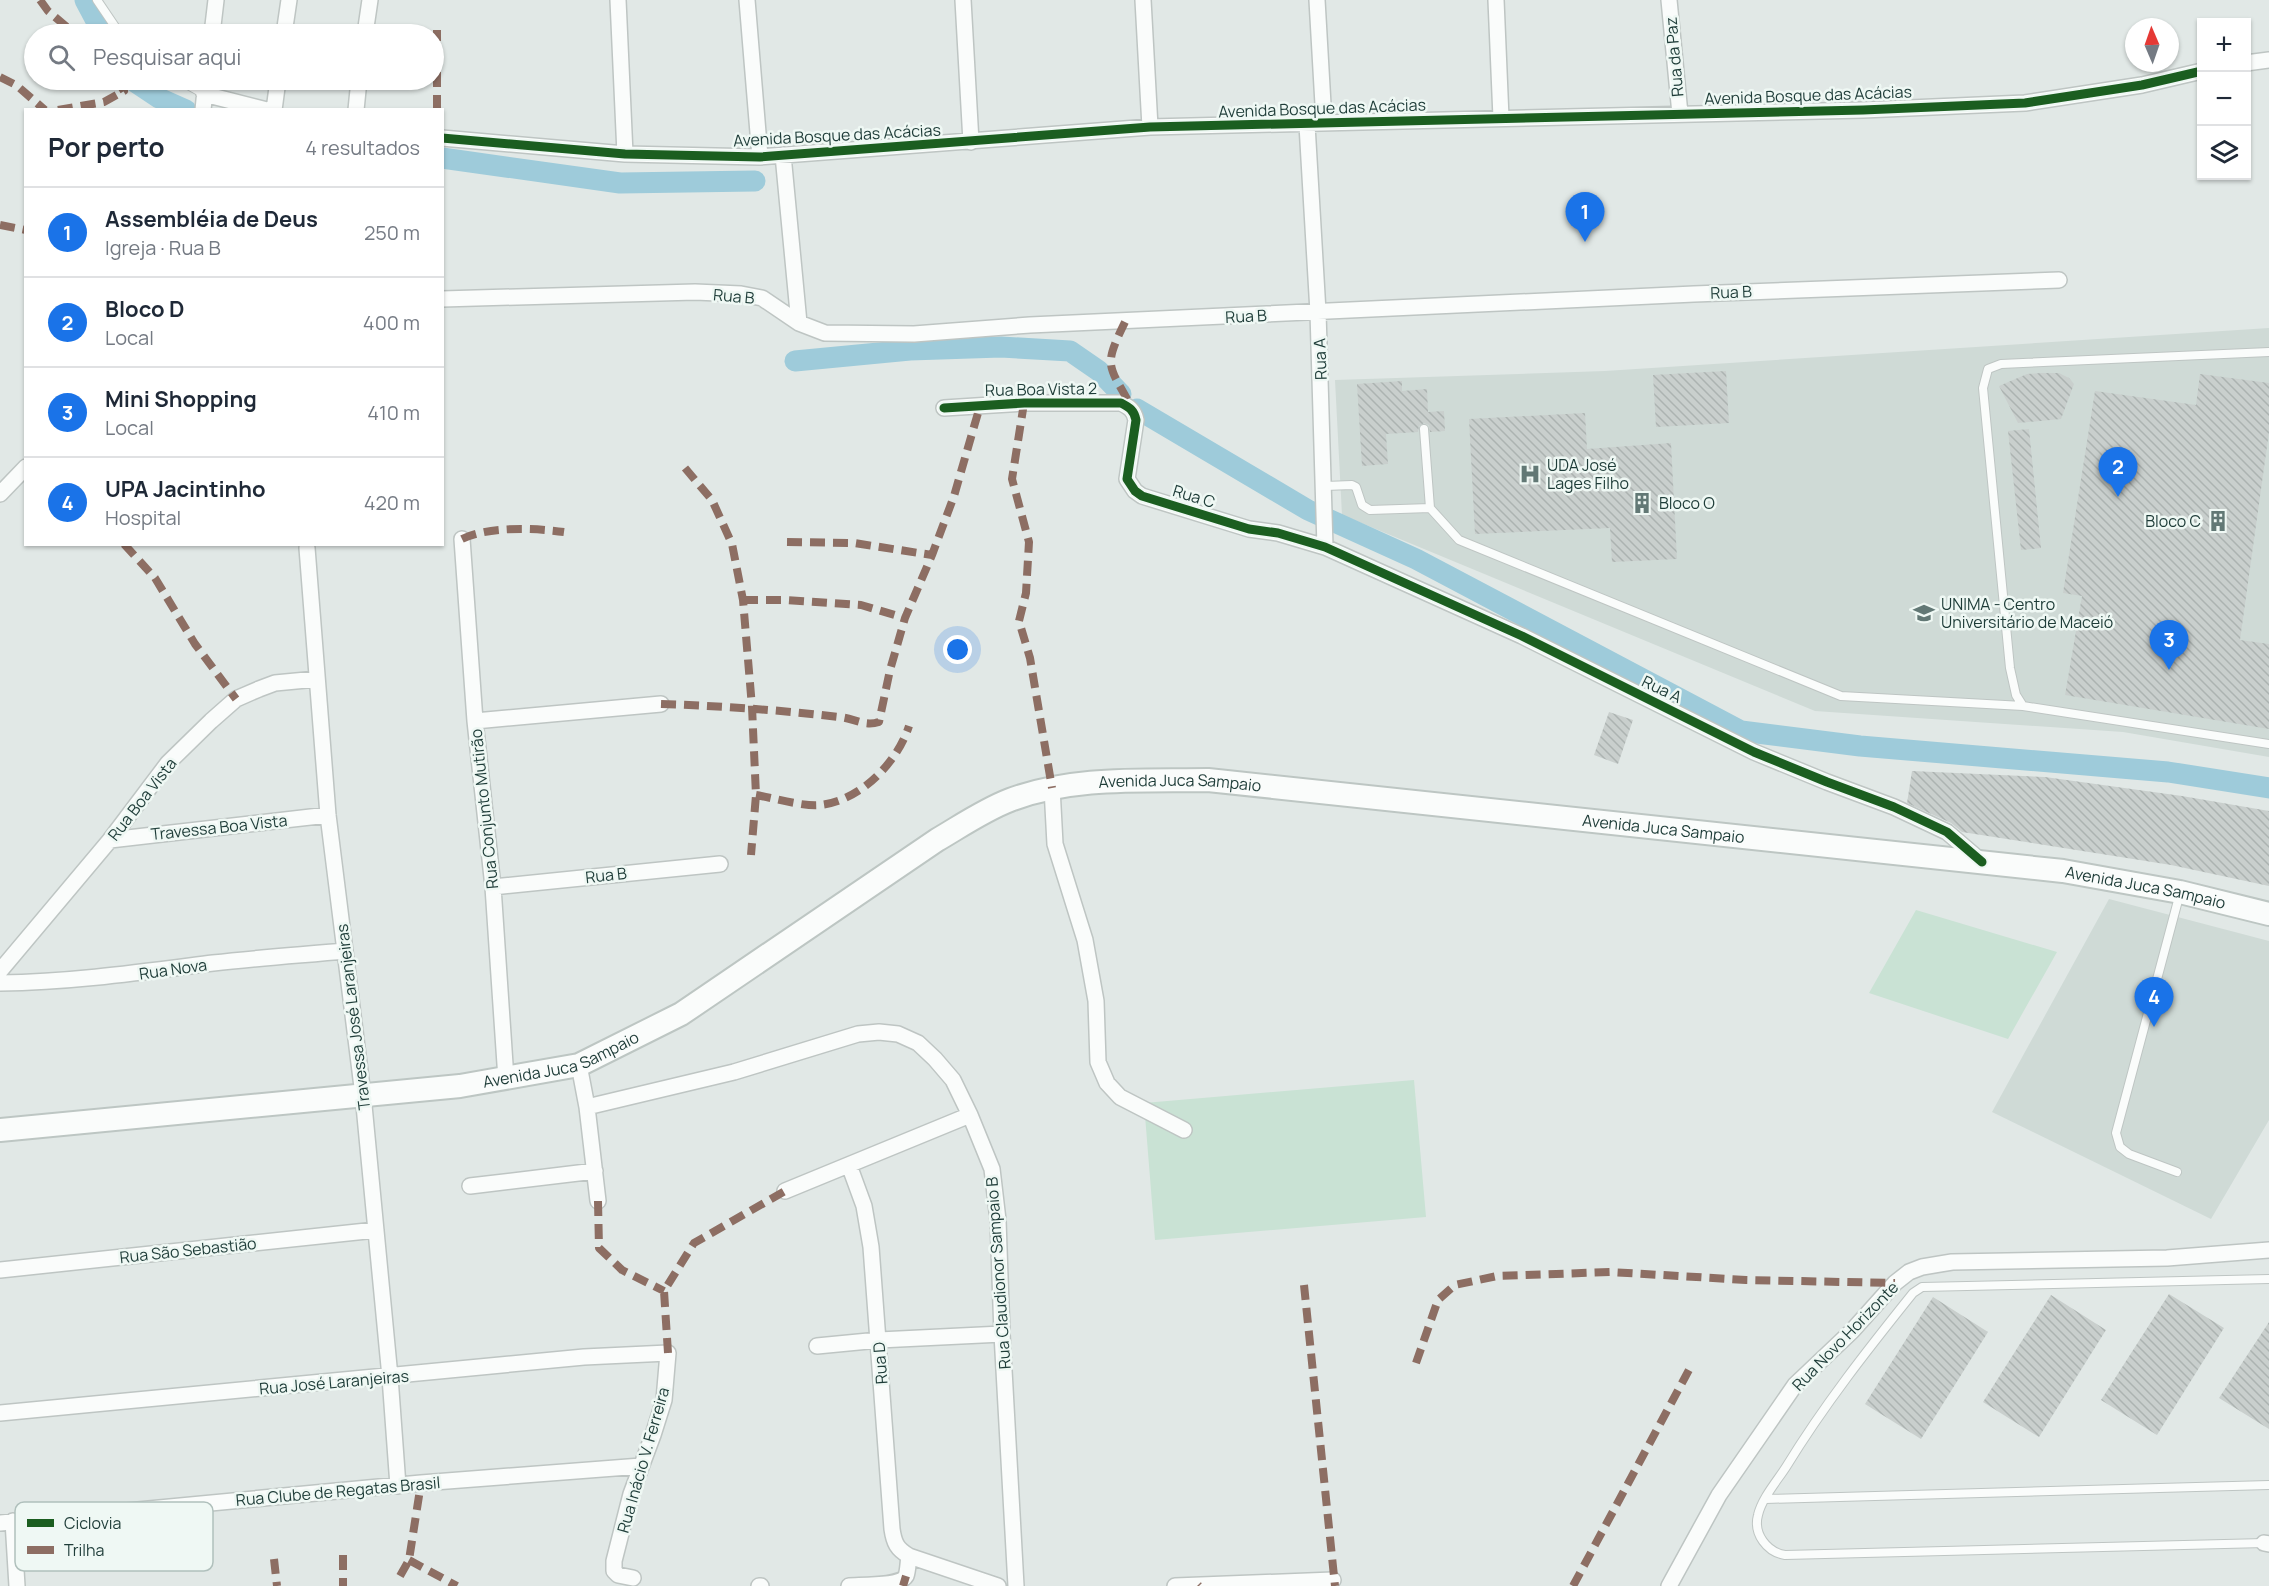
<!DOCTYPE html>
<html lang="pt">
<head>
<meta charset="utf-8">
<style>
	:root { --surface:#fff; --page:#f6f6f7; --text:#1f2937; --muted:#747a83; --line:#e0e1e3; --accent:#1a73e8 }
	body { margin:0; font-family:Manrope,sans-serif; background:var(--page); color:var(--text) }
	.controls { position:absolute; right:18px; top:18px; display:grid; overflow:hidden; border-radius:0px; box-shadow:0 2px 4px #0004 }
	.controls button { width:54px; height:54px; display:grid; place-items:center; padding:0; border:0; border-bottom:2px solid var(--line); background:var(--surface); color:var(--text); font:30px sans-serif }
	.compass { position:absolute; left:2125px; top:18px; width:54px; height:54px; border-radius:50%; background:var(--surface); box-shadow:0 2px 4px #0004; rotate:358deg }
	.you { position:absolute; left:958px; top:650px; width:21px; height:21px; margin:-15px; border:4px solid #fff; border-radius:50%; background:#1a73e8; box-shadow:0 0 0 9px #1a73e833 }
	.badge { display:grid; place-items:center; width:39px; height:39px; border-radius:50%; background:var(--accent); color:#fff; font-size:20px; font-weight:700 }
	.pin { position:absolute; translate:-50% -50px; filter:drop-shadow(0 2px 3px #0008) }
	.pin::after { content:''; position:absolute; top:32px; width:21px; height:18px; background:inherit; clip-path:polygon(0 0,100% 0,50% 100%) }
	.list { margin:0; padding:0; list-style:none }
	h2 { display:flex; justify-content:space-between; align-items:center; height:78px; margin:0; padding:0 24px; font-size:26px }
	h2 small { font-size:20px; font-weight:400; color:var(--muted) }
	.list li { display:grid; grid-template-columns:39px 1fr auto; gap:18px; align-items:center; box-sizing:border-box; height:90px; padding:0 24px; border-top:2px solid var(--line) }
	.list b { display:block; font-size:22px; white-space:nowrap }
	.list p { margin:0; font-size:20px; white-space:nowrap; color:var(--muted) }
	.list em { font-size:20px; font-style:normal; color:var(--muted) }
	.icon { flex:none; width:33px; height:33px; fill:none; stroke:currentColor; stroke-width:2; stroke-linecap:round; stroke-linejoin:round }
	.map { position:relative; flex:none; width:2269px; height:1586px; overflow:hidden }
	.search { position:absolute; background:var(--surface); box-shadow:0 2px 4px #0004; left:24px; top:24px; width:420px; height:66px; display:flex; align-items:center; gap:15px; box-sizing:border-box; padding:0 21px; border-radius:33px; color:var(--muted); font-size:22px }
	.panel { position:absolute; background:var(--surface); box-shadow:0 2px 4px #0004; left:24px; top:108px; width:420px; height:438px; border-radius:0px }
	.map>svg:first-child { display:block }
	.built { fill:#cfdad6 }
	.pitch { fill:#c9e2d4 }
	.lines { fill:none; stroke-linecap:round; stroke-linejoin:round }
	.canal { stroke:#9ecbda; stroke-width:21 }
	.building { fill:url(#building-back-hatch) }
	.lane-casing { stroke:#bec5c3; stroke-width:10 }
	.street-casing { stroke:#bec5c3; stroke-width:18 }
	.secondary-casing { stroke:#bdc6c3; stroke-width:26 }
	.lane { stroke:#fafcfb; stroke-width:8 }
	.street { stroke:#fafcfb; stroke-width:15 }
	.secondary { stroke:#fafcfb; stroke-width:22 }
	.quiet { stroke:#8d6e63; stroke-width:8; stroke-dasharray:15 8; stroke-linecap:butt }
	.cycleway-casing { stroke:#eff8f4; stroke-width:13 }
	.cycleway { stroke:#1b5e20; stroke-width:9 }
	.labels { text-anchor:middle; stroke-width:5; stroke-linejoin:round; paint-order:stroke }
	.street-label { font-size:16px; fill:#1e3c38; stroke:#eff8f4 }
	.poi-label { font-size:16px; fill:#1e3c38; stroke:#eff8f4; text-anchor:start }
	.key { fill:#eff8f4; stroke:#b0c0bc; stroke-width:1.5 }
	.key-label { font-size:16px; fill:#1e3c38 }
</style>
</head>
<body>
<div class="map">
<svg width="2269" height="1586" viewBox="0 0 2269 1586">
	<defs>
		<pattern id="building-back-hatch" width="6" height="6" patternUnits="userSpaceOnUse" patternTransform="scale(1.5)"><rect width="6" height="6" fill="#c9cfcd"/><path d="M-1 5l2 2M0 0l6 6M5-1l2 2" fill="none" stroke="#acb3b1"/></pattern>
	</defs>
	<rect width="100%" height="100%" fill="#e1e8e6"/>
	<!-- built -->
	<path class="built" d="M 2269,328 L 2269,757 L 2123,732 L 1815,711 L 1342,515 L 1335,380 L 1605,371 Z
		M 2109,899 L 2269,941 L 2269,1120 L 2211,1219 L 1992,1112 Z"/>
	<!-- pitch -->
	<path class="pitch" d="M 1916,910 L 2057,952 L 2008,1039 L 1869,993 Z
		M 1414,1080 L 1426,1217 L 1155,1240 L 1144,1103 Z"/>
	<g class="lines">
		<!-- canal -->
		<path class="canal" d="M 85,0 L 103,34
			M 132,80 L 159,98 L 186,110
			M 442,158 L 620,183 L 755,181
			M 795,361 L 910,350 L 1001,347 L 1070,351 L 1099,371 L 1121,394
			M 1137,409 L 1308,510 L 1416,559 L 1741,731 L 1860,746 L 2168,772 L 2269,788"/>
	</g>
	<!-- building -->
	<path class="building" d="M 1726,371 L 1729,423 L 1656,427 L 1653,375 Z
		M 2041,373 L 2059,373 L 2069,378 L 2074,384 L 2061,419 L 2018,423 L 1999,386 L 2027,374 Z
		M 2200,374 L 2269,383 L 2269,432 L 2240,640 L 2269,644 L 2269,729 L 2065,695 L 2082,596 L 2063,593 L 2095,391 L 2196,405 Z
		M 1402,381 L 1402,391 L 1427,389 L 1428,412 L 1444,411 L 1445,431 L 1430,432 L 1429,425 L 1424,423 L 1419,426 L 1418,432 L 1386,434 L 1388,464 L 1362,466 L 1357,384 Z
		M 1585,413 L 1587,449 L 1671,443 L 1677,559 L 1612,562 L 1610,528 L 1475,534 L 1469,419 Z
		M 2029,429 L 2041,548 L 2021,550 L 2008,431 Z
		M 1609,712 L 1633,720 L 1618,764 L 1594,755 Z
		M 1912,771 L 2045,777 L 2182,796 L 2269,811 L 2269,886 L 2171,865 L 1962,832 L 1951,823 L 1907,803 Z
		M 2169,1294 L 2224,1328 L 2157,1435 L 2101,1400 Z
		M 2051,1295 L 2106,1330 L 2039,1437 L 1983,1402 Z
		M 1933,1297 L 1988,1332 L 1921,1439 L 1865,1404 Z
		M 2269,1322 L 2269,1429 L 2219,1398 Z"/>
	<g class="lines">
		<defs>
			<path id="lane" d="M 97,0 L 120,34
				M 179,80 L 204,94
				M 2269,352 L 2001,364 L 1988,369 L 1983,388 L 2010,668 L 2016,695 L 2023,706 L 2269,744
				M 1424,429 L 1430,508 L 1459,540 L 1841,696 L 2023,706
				M 1325,486 L 1352,485 L 1356,487 L 1362,505 L 1370,510 L 1430,508
				M 2177,1172 L 2129,1154 L 2120,1147 L 2116,1133 L 2180,893
				M 1766,1499 L 2269,1485
				M 2265,1543 L 1785,1555 C 1767,1552 1753,1534 1758,1515 C 1762,1498 1777,1481 1786,1467 C 1824,1405 1868,1349 1913,1293 L 1922,1287 L 2269,1279"/>
			<path id="street" d="M 618,0 L 625,154
				M 747,0 L 760,157
				M 963,0 L 971,142
				M 1143,0 L 1150,127
				M 1317,0 L 1324,122
				M 1496,0 L 1501,118
				M 1669,0 L 1680,114
				M 212,34 L 216,0
				M 284,34 L 289,0
				M 365,34 L 370,0
				M 2246,63 L 2269,60
				M 204,94 L 267,110
				M 203,110 L 206,80
				M 274,110 L 278,80
				M 356,110 L 359,80
				M 1307,125 L 1318,312 L 1325,547
				M 442,138 L 625,154 L 760,157 L 1150,127 L 1863,110 L 2025,103 L 2142,85 L 2202,71
				M 783,155 L 799,323
				M 442,299 L 695,292 L 741,294 L 762,298 L 799,323 L 825,333 L 914,334 L 1030,325 L 1694,294 L 2059,280
				M 944,408 L 1024,403 L 1121,403 C 1129,407 1134,410 1136,420 L 1127,479 L 1135,491 L 1142,496 L 1249,529 L 1278,533 L 1325,547 L 1522,636 L 1754,752 L 1827,782 L 1894,807 L 1947,832 L 1982,862
				M 0,494 L 26,467
				M 462,539 L 475,721 L 493,887 L 506,1079
				M 307,548 L 328,815 L 363,1095 L 390,1377 L 398,1486
				M 475,721 L 661,704
				M 1052,788 L 1055,844 L 1085,940 L 1096,1001 L 1098,1062 L 1107,1083 L 1120,1097 L 1184,1130
				M 110,840 L 328,815
				M 493,887 L 720,864
				M 0,971 L 110,840 L 168,763 L 211,721 L 236,699 L 259,689 L 275,683 L 317,679
				M 0,983 C 72,982 142,972 213,963 C 257,958 301,955 345,951
				M 579,1065 L 587,1107 L 734,1072 L 858,1034 L 879,1032 L 898,1034 L 918,1043 L 935,1059 L 953,1080 L 970,1115 L 992,1169 L 998,1220 L 1002,1334 L 1016,1586
				M 587,1107 L 598,1201
				M 849,1165 L 864,1206 L 871,1247 L 892,1529 C 894,1543 897,1549 909,1556
				M 470,1186 L 595,1171
				M 785,1191 L 970,1115
				M 0,1270 L 376,1230
				M 817,1346 L 879,1340 L 1002,1334
				M 0,1413 L 584,1357 L 668,1353 L 664,1400 L 653,1435 L 631,1494 L 614,1561 L 614,1571 L 618,1575 L 633,1578
				M 13,1521 L 17,1586
				M 0,1523 L 421,1483 L 641,1466
				M 2264,1543 L 2269,1544
				M 759,1586 L 761,1586
				M 849,1586 C 861,1585 901,1586 906,1576 C 908,1571 908,1562 909,1556 L 998,1586
				M 1175,1586 L 1333,1580
				M 1669,1586 L 1719,1495 L 1795,1385 L 1852,1331 L 1895,1283 L 1909,1272 L 1922,1267 L 1952,1262 L 2167,1258 L 2269,1250"/>
			<g id="secondary">
				<path id="s1" d="M 0,1130 L 460,1086 L 579,1065 L 681,1014 L 937,840 C 961,826 984,810 1010,800 C 1073,776 1142,781 1208,780 L 2063,871 L 2180,892 L 2269,914"/>
			</g>
		</defs>
		<!-- lane casing -->
		<use href="#lane" class="lane-casing"/>
		<!-- street casing -->
		<use href="#street" class="street-casing"/>
		<!-- secondary casing -->
		<use href="#secondary" class="secondary-casing"/>
		<!-- lane -->
		<use href="#lane" class="lane"/>
		<!-- street -->
		<use href="#street" class="street"/>
		<!-- secondary -->
		<use href="#secondary" class="secondary"/>
		<!-- quiet -->
		<path class="quiet" d="M 40,0 L 48,11 L 75,34
			M 0,77 L 16,85 L 45,110
			M 58,110 L 104,102 L 124,91 L 117,80
			M 437,110 L 437,30
			M 0,225 L 26,230
			M 1125,322 C 1103,367 1108,364 1131,406
			M 1024,403 L 1012,479 L 1029,542 L 1026,593 L 1019,621 L 1030,658 L 1052,788
			M 685,468 L 712,500 L 732,544 L 743,600 L 752,707 L 756,795 L 751,855
			M 462,539 C 489,526 535,528 564,532
			M 787,542 L 854,543 L 932,555
			M 124,544 L 155,578 L 195,644 L 236,699
			M 743,600 L 785,600 L 861,605 L 905,618
			M 661,704 C 721,706 780,710 839,717 C 854,718 864,727 879,722 L 890,670 L 905,618 L 932,555 L 954,496 L 980,406
			M 756,795 C 773,798 805,807 820,805 C 860,801 897,763 909,726
			M 598,1201 L 599,1248 L 622,1270 L 664,1291
			M 1304,1285 L 1335,1586
			M 668,1353 L 664,1291 L 694,1243 L 785,1191
			M 1416,1363 L 1438,1300 L 1455,1285 L 1497,1276 L 1611,1272 L 1746,1280 L 1895,1283
			M 343,1555 L 343,1586
			M 274,1559 L 277,1586
			M 409,1560 L 457,1586
			M 400,1576 L 409,1560 L 421,1483
			M 1198,1585 L 1199,1586
			M 903,1586 L 906,1576
			M 1573,1586 L 1690,1368"/>
		<defs>
			<path id="cycleway" d="M 442,138 L 625,154 L 760,157 L 1150,127 L 1863,110 L 2025,103 L 2142,85 L 2202,71
				M 944,408 L 1024,403 L 1121,403 C 1129,407 1134,410 1136,420 L 1127,479 L 1135,491 L 1142,496 L 1249,529 L 1278,533 L 1325,547 L 1522,636 L 1754,752 L 1827,782 L 1894,807 L 1947,832 L 1982,862"/>
		</defs>
		<!-- cycleway casing -->
		<use href="#cycleway" class="cycleway-casing"/>
		<!-- cycleway -->
		<use href="#cycleway" class="cycleway"/>
	</g>
	<!-- icons -->
	<defs>
		<symbol id="hospital-bare" viewBox="-9 -9 18 18"><path d="M-5-5h3v3.5h4V-5h3V5h-3V1.5h-4V5h-3Z" fill="#627875" stroke="#eff8f4" stroke-width="2.5" paint-order="stroke"/></symbol>
		<symbol id="building-bare" viewBox="-9 -9 18 18"><path d="M-4-6H4V6H1V3H-1V6H-4ZM-2.5-4.3h1.7v1.8h-1.7ZM.8-4.3h1.7v1.8H.8ZM-2.5-1h1.7V.8h-1.7ZM.8-1h1.7V.8H.8Z" fill="#627875" stroke="#eff8f4" stroke-width="2.5" paint-order="stroke"/></symbol>
		<symbol id="university-bare" viewBox="-9 -9 18 18"><path d="M0-5L7-2L0 1L-7-2ZM-4 1L0 2.5L4 1V4Q0 6-4 4Z" fill="#627875" stroke="#eff8f4" stroke-width="2.5" paint-order="stroke"/></symbol>
	</defs>
	<g fill-rule="evenodd">
		<use href="#hospital-bare" x="1515" y="459" width="30" height="30"/>
		<use href="#building-bare" x="1627" y="488" width="30" height="30"/>
		<use href="#building-bare" x="2203" y="506" width="30" height="30"/>
		<use href="#university-bare" x="1909" y="598" width="30" height="30"/>
	</g>
	<g class="labels">
		<!-- street labels -->
		<g class="street-label">
			<text transform="translate(1674 57) rotate(-95)" y="6">Rua da Paz</text>
			<text transform="translate(1808 95) rotate(-2)" y="6">Avenida Bosque das Acácias</text>
			<text transform="translate(1322 108) rotate(-2)" y="6">Avenida Bosque das Acácias</text>
			<text transform="translate(837 135) rotate(-3)" y="6">Avenida Bosque das Acácias</text>
			<text transform="translate(1731 292) rotate(-2)" y="6">Rua B</text>
			<text transform="translate(734 296) rotate(5)" y="6">Rua B</text>
			<text transform="translate(1246 316) rotate(-3)" y="6">Rua B</text>
			<text transform="translate(1320 359) rotate(-92)" y="6">Rua A</text>
			<text transform="translate(1041 389) rotate(-1)" y="6">Rua Boa Vista 2</text>
			<text transform="translate(1194 496) rotate(17)" y="6">Rua C</text>
			<text transform="translate(1662 689) rotate(26)" y="6">Rua A</text>
			<text dy="6" stroke="none"><textPath href="#s1" startOffset="1262">Avenida Juca Sampaio</textPath></text>
			<text transform="translate(142 799) rotate(-52)" y="6">Rua Boa Vista</text>
			<text transform="translate(484 809) rotate(-96)" y="6">Rua Conjunto Mutirão</text>
			<text transform="translate(219 827) rotate(-6)" y="6">Travessa Boa Vista</text>
			<text dy="6" stroke="none"><textPath href="#s1" startOffset="1748">Avenida Juca Sampaio</textPath></text>
			<text transform="translate(606 875) rotate(-6)" y="6">Rua B</text>
			<text dy="6" stroke="none"><textPath href="#s1" startOffset="2234">Avenida Juca Sampaio</textPath></text>
			<text transform="translate(173 969) rotate(-8)" y="6">Rua Nova</text>
			<text transform="translate(353 1017) rotate(-97)" y="6">Travessa José Laranjeiras</text>
			<text dy="6" stroke="none"><textPath href="#s1" startOffset="567">Avenida Juca Sampaio</textPath></text>
			<text transform="translate(188 1250) rotate(-6)" y="6">Rua São Sebastião</text>
			<text transform="translate(998 1273) rotate(-94)" y="6">Rua Claudionor Sampaio B</text>
			<text transform="translate(1845 1336) rotate(-46)" y="6">Rua Novo Horizonte</text>
			<text transform="translate(880 1363) rotate(-94)" y="6">Rua D</text>
			<text transform="translate(334 1382) rotate(-5)" y="6">Rua José Laranjeiras</text>
			<text transform="translate(643 1460) rotate(-74)" y="6">Rua Inácio V. Ferreira</text>
			<text transform="translate(338 1491) rotate(-5)" y="6">Rua Clube de Regatas Brasil</text>
		</g>
		<!-- poi labels -->
		<g class="poi-label">
			<text x="1547" y="471">UDA José<tspan x="1547" dy="18">Lages Filho</tspan></text>
			<text x="1659" y="509">Bloco O</text>
			<text x="2201" y="527" text-anchor="end">Bloco C</text>
			<text x="1941" y="610">UNIMA - Centro<tspan x="1941" dy="18">Universitário de Maceió</tspan></text>
		</g>
	</g>
	<!-- legend -->
	<rect x="15" y="1502" width="198" height="69" rx="9" class="key"/>
	<rect x="27" y="1519" width="27" height="8" fill="#1b5e20"/>
	<rect x="27" y="1546" width="27" height="8" fill="#8d6e63"/>
	<g class="key-label">
		<text x="64" y="1529">Ciclovia</text>
		<text x="64" y="1556">Trilha</text>
	</g>
</svg>
<div class="controls">
<button>+</button>
<button>−</button>
<button><svg class="icon" aria-label="layers" viewBox="0 0 24 24"><path d="M12 4l9 5-9 5-9-5zM3 14l9 5 9-5"/></svg></button>
</div>
<svg class="compass" viewBox="-18 -18 36 36"><path d="M0-13l5 13h-10z" fill="#e53935"/><path d="M0 13l5-13h-10z" fill="#747a83"/></svg>
<div class="you"></div>
<div class="pin badge" style="left:1585px;top:242px">1</div>
<div class="pin badge" style="left:2118px;top:497px">2</div>
<div class="pin badge" style="left:2169px;top:670px">3</div>
<div class="pin badge" style="left:2154px;top:1027px">4</div>
<div class="search"><svg class="icon" aria-label="search" viewBox="0 0 24 24"><circle cx="10" cy="10" r="6"/><path d="M15 15l6 6"/></svg>Pesquisar aqui</div>
<section class="panel">
<h2>Por perto<small>4 resultados</small></h2>
<ul class="list">
<li><span class="badge">1</span><div><b>Assembléia de Deus</b><p>Igreja · Rua B</p></div><em>250 m</em></li>
<li><span class="badge">2</span><div><b>Bloco D</b><p>Local</p></div><em>400 m</em></li>
<li><span class="badge">3</span><div><b>Mini Shopping</b><p>Local</p></div><em>410 m</em></li>
<li><span class="badge">4</span><div><b>UPA Jacintinho</b><p>Hospital</p></div><em>420 m</em></li>
</ul>
</section>
</div>
</body>
</html>
